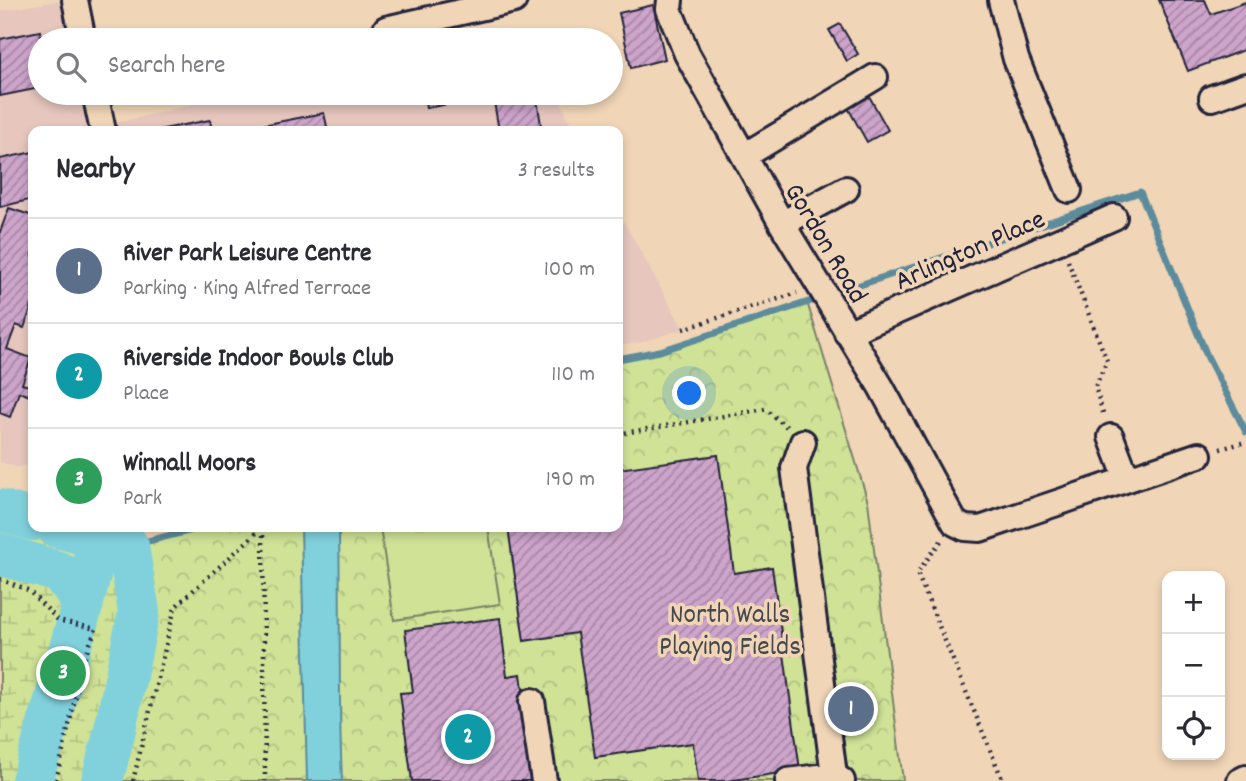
<!DOCTYPE html>
<html lang="en">
<head>
<meta charset="utf-8">
<style>
	:root { --surface:#fff; --page:#f7f7f7; --text:#2b2b33; --muted:#7c7c81; --line:#e1e1e2; --accent:#2563eb }
	body { margin:0; font-family:Dekko,sans-serif; background:var(--page); color:var(--text) }
	.controls { position:absolute; right:21px; bottom:21px; display:grid; overflow:hidden; border-radius:14px; box-shadow:0 4px 10px #0003 }
	.controls button { width:63px; height:63px; display:grid; place-items:center; padding:0; border:0; border-bottom:2px solid var(--line); background:var(--surface); color:var(--text); font:35px sans-serif }
	.you { position:absolute; left:690px; top:394px; width:24px; height:24px; margin:-18px; border:5px solid #fff; border-radius:50%; background:#1a73e8; box-shadow:0 0 0 10px #1a73e833 }
	.badge { display:grid; place-items:center; width:46px; height:46px; border-radius:50%; background:var(--accent); color:#fff; font-size:23px; font-weight:700 }
	.pin { position:absolute; translate:-50% -50%; border:4px solid #fff; box-shadow:0 2px 7px #0006 }
	.list { margin:0; padding:0; list-style:none }
	h2 { display:flex; justify-content:space-between; align-items:center; height:91px; margin:0; padding:0 28px; font-size:30px }
	h2 small { font-size:23px; font-weight:400; color:var(--muted) }
	.list li { display:grid; grid-template-columns:46px 1fr auto; gap:21px; align-items:center; box-sizing:border-box; height:105px; padding:0 28px; border-top:2px solid var(--line) }
	.list b { display:block; font-size:26px; white-space:nowrap }
	.list p { margin:0; font-size:23px; white-space:nowrap; color:var(--muted) }
	.list em { font-size:23px; font-style:normal; color:var(--muted) }
	.icon { flex:none; width:38px; height:38px; fill:none; stroke:currentColor; stroke-width:2; stroke-linecap:round; stroke-linejoin:round }
	.map { position:relative; flex:none; width:1246px; height:781px; overflow:hidden }
	.search { position:absolute; background:var(--surface); box-shadow:0 4px 10px #0003; left:28px; top:28px; width:595px; height:77px; display:flex; align-items:center; gap:18px; box-sizing:border-box; padding:0 24px; border-radius:38px; color:var(--muted); font-size:26px }
	.panel { position:absolute; background:var(--surface); box-shadow:0 4px 10px #0003; left:28px; top:126px; width:595px; height:406px; border-radius:14px }
	.map>svg:first-child { display:block }
	.built { fill:#e6c6bd }
	.forest { fill:url(#forest-crowns); stroke:#788268; stroke-width:2 }
	.wetland { fill:url(#wetland-marsh); stroke:#788268; stroke-width:2 }
	.pitch { fill:#cfe296; stroke:#788268; stroke-width:2 }
	.water { fill:#81d1dd; stroke:#5b8b9c; stroke-width:2 }
	.lines { fill:none; stroke-linecap:round; stroke-linejoin:round }
	.stream { stroke:#5b8b9c; stroke-width:7 }
	.river { stroke:#81d1dd; stroke-width:42 }
	.building { fill:url(#building-hatch); stroke:#22223b; stroke-width:2 }
	.minor-casing { stroke:#22223b; stroke-width:30 }
	.path { stroke:#22223b; stroke-width:4.5; stroke-dasharray:2 5; stroke-linecap:butt }
	.minor { stroke:#f0d5b7; stroke-width:24 }
	.labels { text-anchor:middle; stroke-width:7; stroke-linejoin:round; paint-order:stroke }
	.street-label { font-size:28px; fill:#22223b; stroke:#f0d5b7 }
	.park-label { font-size:28px; fill:#45484d; stroke:#f0d5b7 }
</style>
</head>
<body>
<div class="map">
<svg width="1246" height="781" viewBox="0 0 1246 781">
	<defs>
		<pattern id="forest-crowns" width="20" height="18" patternUnits="userSpaceOnUse" patternTransform="scale(1.75)"><rect width="20" height="18" fill="#cfe296"/><path d="M2 6a3 3 0 1 1 6 0M12 15a3 3 0 1 1 6 0" fill="none" stroke="#b1c282"/></pattern>
		<pattern id="wetland-marsh" width="20" height="14" patternUnits="userSpaceOnUse" patternTransform="scale(1.75)"><rect width="20" height="14" fill="#cfe296"/><path d="M1 5h8M5 5V1M11 12h8M15 12V8" fill="none" stroke="#b1c282"/></pattern>
		<pattern id="building-hatch" width="6" height="6" patternUnits="userSpaceOnUse" patternTransform="scale(1.75)"><rect width="6" height="6" fill="#cda4ca"/><path d="M-1 1l2-2M0 6l6-6M5 7l2-2" fill="none" stroke="#a685a5"/></pattern>
	</defs>
	<rect width="100%" height="100%" fill="#f0d5b7"/>
	<filter id="ink" filterUnits="userSpaceOnUse"><feTurbulence type="fractalNoise" baseFrequency=".0143" numOctaves="2"/><feDisplacementMap in="SourceGraphic" scale="14" xChannelSelector="R" yChannelSelector="G"/><feConvolveMatrix kernelMatrix="1 2 1 2 8 2 1 2 1" color-interpolation-filters="sRGB"/></filter>
	<g filter="url(#ink)">
		<!-- built -->
		<path class="built" d="M 64,0 L 74,40 L 40,40 L 40,93 L 82,93 L 89,130 L 237,93 L 557,93 L 574,131 L 33,131 L 33,464 L 17,467 L 0,462 L 0,11 Z
			M 618,211 L 683,329 L 642,342 L 618,346 Z"/>
		<!-- forest -->
		<path class="forest" d="M 807,302 L 868,502 L 903,781 L 0,781 L 0,510 L 33,520 L 33,527 L 57,527 L 128,546 L 204,527 L 618,527 L 618,359 L 660,351 Z"/>
		<!-- wetland -->
		<path class="wetland" d="M 0,510 L 33,520 L 33,527 L 57,527 L 128,546 L 139,612 L 114,734 L 102,781 L 0,781 Z"/>
		<!-- pitch -->
		<path class="pitch" d="M 380,527 L 488,527 L 500,604 L 394,620 Z"/>
		<!-- water -->
		<path class="water" d="M 301,527 L 338,527 L 339,535 C 341,617 338,699 342,781 L 307,781 Z"/>
		<g class="lines">
			<!-- stream -->
			<path class="stream" d="M 618,359 L 660,351 L 688,342 L 1140,192 L 1207,356 L 1246,432
				M 128,546 L 204,527"/>
			<!-- river -->
			<path class="river" d="M 0,510 L 33,520
				M 57,527 L 128,546 L 139,612 L 114,734 L 102,781
				M 0,554 L 58,572 L 72,586 L 82,606
				M 32,781 L 82,606 L 99,539"/>
		</g>
		<!-- building -->
		<path class="building" d="M 1159,0 L 1205,0 L 1211,14 L 1246,2 L 1246,49 L 1188,71 Z
			M 653,5 L 665,59 L 631,68 L 619,13 Z
			M 840,24 L 858,54 L 847,61 L 829,30 Z
			M 40,31 L 41,40 L 40,88 L 0,96 L 0,39 Z
			M 528,33 L 529,40 L 494,40 Z
			M 424,93 L 536,93 L 542,131 L 499,131 L 493,96 L 426,108 Z
			M 869,96 L 888,130 L 867,142 L 848,108 Z
			M 324,113 L 328,131 L 232,131 Z
			M 210,120 L 212,131 L 153,131 Z
			M 33,152 L 33,199 L 0,207 L 0,159 Z
			M 9,208 L 33,216 L 33,303 L 24,328 L 16,325 L 7,349 L 31,358 L 22,384 L 33,387 L 33,397 L 19,392 L 10,417 L 0,413 L 0,232 Z
			M 718,455 L 734,573 L 772,567 L 800,770 L 727,781 L 698,781 L 693,743 L 595,757 L 577,633 L 524,641 L 508,527 L 618,527 L 618,469 Z
			M 500,618 L 507,676 L 521,674 L 535,781 L 412,781 L 400,693 L 413,692 L 405,630 Z"/>
		<g class="lines">
			<defs>
				<path id="minor" d="M 75,0 L 83,40
					M 670,0 L 669,9 L 687,54 L 782,224 L 881,387 L 955,523 L 965,528 L 980,529 L 1199,455
					M 1001,0 L 1016,59 L 1069,190
					M 386,29 L 514,0
					M 95,93 L 103,131
					M 1212,98 L 1246,86
					M 744,156 L 875,77
					M 782,224 L 846,189
					M 847,333 L 1114,217
					M 1111,437 L 1127,479
					M 803,442 L 794,468 L 834,775 L 842,781
					M 532,701 L 544,781
					M 788,781 L 834,775
					M 1240,781 L 1246,778"/>
			</defs>
			<!-- minor casing -->
			<use href="#minor" class="minor-casing"/>
			<!-- path -->
			<path class="path" d="M 1068,261 L 1107,361 L 1095,387 L 1104,416
				M 683,329 L 797,293
				M 618,434 L 765,409 L 787,427
				M 1220,449 L 1246,442
				M 263,528 L 265,781
				M 941,541 L 917,573 L 1003,781
				M 0,579 L 28,590 L 58,620 L 96,629 L 85,656 L 56,781
				M 133,781 L 175,607 L 263,527"/>
			<!-- minor -->
			<use href="#minor" class="minor"/>
		</g>
	</g>
	<g class="labels">
		<!-- street labels -->
		<g class="street-label">
			<text transform="translate(828 242) rotate(59)" y="10">Gordon Road</text>
			<text transform="translate(969 248) rotate(-24)" y="10">Arlington Place</text>
		</g>
		<!-- park labels -->
		<g class="park-label">
			<text x="730" y="622">North Walls<tspan x="730" dy="32">Playing Fields</tspan></text>
		</g>
	</g>
</svg>
<div class="controls">
<button>+</button>
<button>−</button>
<button><svg class="icon" aria-label="locate" viewBox="0 0 24 24"><circle cx="12" cy="12" r="6"/><path d="M12 2v4M12 18v4M2 12h4M18 12h4"/></svg></button>
</div>
<div class="you"></div>
<div class="pin badge" style="left:851px;top:709px;background:#5c6f8a">1</div>
<div class="pin badge" style="left:468px;top:737px;background:#0f9aa8">2</div>
<div class="pin badge" style="left:63px;top:673px;background:#2e9e5b">3</div>
<div class="search"><svg class="icon" aria-label="search" viewBox="0 0 24 24"><circle cx="10" cy="10" r="6"/><path d="M15 15l6 6"/></svg>Search here</div>
<section class="panel">
<h2>Nearby<small>3 results</small></h2>
<ul class="list">
<li><span class="badge" style="background:#5c6f8a">1</span><div><b>River Park Leisure Centre</b><p>Parking · King Alfred Terrace</p></div><em>100 m</em></li>
<li><span class="badge" style="background:#0f9aa8">2</span><div><b>Riverside Indoor Bowls Club</b><p>Place</p></div><em>110 m</em></li>
<li><span class="badge" style="background:#2e9e5b">3</span><div><b>Winnall Moors</b><p>Park</p></div><em>190 m</em></li>
</ul>
</section>
</div>
</body>
</html>
